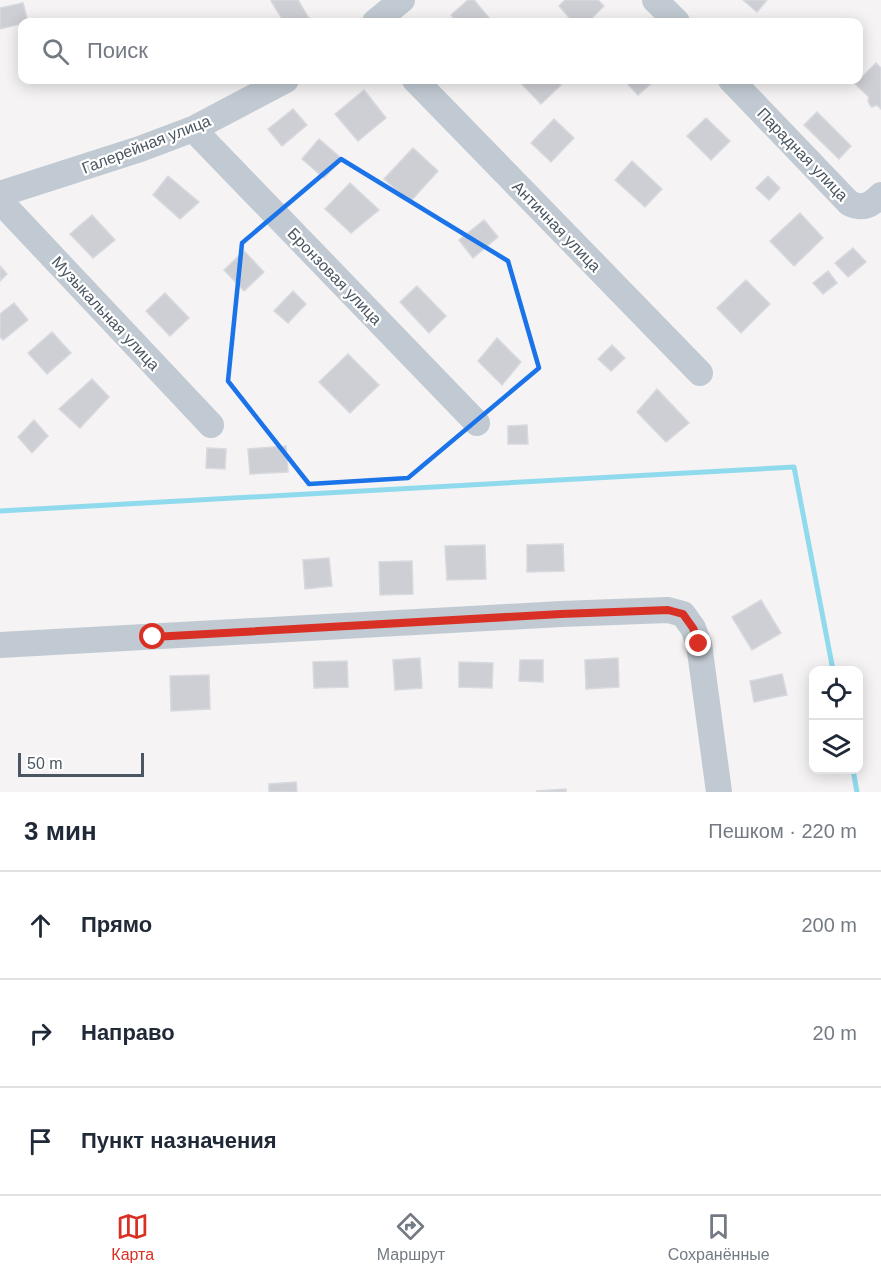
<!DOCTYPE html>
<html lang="ru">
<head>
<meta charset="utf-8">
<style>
	:root { --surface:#fff; --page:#f6f6f7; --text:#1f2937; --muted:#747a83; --line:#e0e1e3; --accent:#d93025 }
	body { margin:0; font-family:Arial,sans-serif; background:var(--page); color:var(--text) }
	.controls { position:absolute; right:18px; bottom:18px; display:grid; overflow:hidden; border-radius:12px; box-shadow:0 3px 15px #0003 }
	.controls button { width:54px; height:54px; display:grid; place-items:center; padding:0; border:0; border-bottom:2px solid var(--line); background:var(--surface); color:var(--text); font:30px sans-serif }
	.scale { position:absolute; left:18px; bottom:15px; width:126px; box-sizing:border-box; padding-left:6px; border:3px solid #4a5661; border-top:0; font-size:16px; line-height:21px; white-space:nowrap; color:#4a5661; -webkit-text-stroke:4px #fff; paint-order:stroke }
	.stop { position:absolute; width:18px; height:18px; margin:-14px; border:4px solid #d93025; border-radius:50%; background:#fff }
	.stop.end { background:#d93025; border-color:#fff; box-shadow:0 2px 6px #0008 }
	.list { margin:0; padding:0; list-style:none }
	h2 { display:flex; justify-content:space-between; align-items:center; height:78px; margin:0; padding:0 24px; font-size:26px }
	h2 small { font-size:20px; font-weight:400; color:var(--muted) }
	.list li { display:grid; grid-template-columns:39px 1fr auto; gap:18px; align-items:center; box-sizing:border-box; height:108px; padding:0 24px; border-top:2px solid var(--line) }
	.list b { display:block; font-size:22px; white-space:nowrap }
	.list em { font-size:20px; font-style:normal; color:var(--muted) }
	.icon { flex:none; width:33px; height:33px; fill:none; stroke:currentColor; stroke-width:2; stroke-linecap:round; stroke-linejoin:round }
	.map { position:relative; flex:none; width:881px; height:792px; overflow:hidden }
	.search { position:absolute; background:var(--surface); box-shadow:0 3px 15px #0003; left:18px; right:18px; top:18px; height:66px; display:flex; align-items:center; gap:15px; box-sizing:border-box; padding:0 21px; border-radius:12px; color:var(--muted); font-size:22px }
	.sheet { height:402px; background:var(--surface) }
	nav { display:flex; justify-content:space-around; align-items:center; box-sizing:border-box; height:84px; border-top:2px solid var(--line); background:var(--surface); font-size:16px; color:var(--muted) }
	nav a { display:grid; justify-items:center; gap:3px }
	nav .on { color:var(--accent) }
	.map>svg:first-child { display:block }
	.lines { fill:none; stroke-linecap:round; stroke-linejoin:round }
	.stream { stroke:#90daee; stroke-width:5 }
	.building { fill:#cdcfd5; stroke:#d7d9de; stroke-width:1.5 }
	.minor { stroke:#c1cad2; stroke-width:26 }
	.route { stroke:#d93025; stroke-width:8 }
	.marked { fill:none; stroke:#1a73e8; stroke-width:4.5; stroke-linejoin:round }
	.labels { text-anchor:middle; stroke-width:4.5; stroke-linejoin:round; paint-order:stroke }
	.street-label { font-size:16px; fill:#4a5661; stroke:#fff }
</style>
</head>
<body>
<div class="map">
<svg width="881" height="792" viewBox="0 0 881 792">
	<rect width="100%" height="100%" fill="#f5f3f3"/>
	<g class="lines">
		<!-- stream -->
		<path class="stream" d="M 0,511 L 794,467 L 833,670
			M 853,770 L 857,792"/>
	</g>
	<!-- building -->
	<path class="building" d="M 272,0 L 298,0 L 310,20 L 307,22 L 284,22 L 271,1 Z
		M 468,0 L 474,0 L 489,18 L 484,22 L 457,22 L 451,15 Z
		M 565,0 L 598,0 L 604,6 L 588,22 L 573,22 L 559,6 Z
		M 743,0 L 767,0 L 757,12 Z
		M 23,3 L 28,22 L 0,29 L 0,8 Z
		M 876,63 L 881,68 L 881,109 L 877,105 L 872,107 L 870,105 L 868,101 L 869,97 L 855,84 Z
		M 518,80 L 556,80 L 561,85 L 541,104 Z
		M 624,80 L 655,80 L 638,95 Z
		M 364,90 L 386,118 L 358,141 L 335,114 Z
		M 293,109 L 307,125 L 282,146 L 268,129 Z
		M 817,112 L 851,146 L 839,159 L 804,125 Z
		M 706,118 L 730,141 L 711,160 L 687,136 Z
		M 554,119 L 574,138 L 551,162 L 531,143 Z
		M 319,139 L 342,159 L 324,178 L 302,159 Z
		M 413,148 L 438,171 L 410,202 L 384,179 Z
		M 632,161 L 662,189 L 645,207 L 615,180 Z
		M 168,176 L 199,202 L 180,219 L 153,195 Z
		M 768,176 L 780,188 L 769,200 L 756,188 Z
		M 350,183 L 379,210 L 351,233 L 325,209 Z
		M 800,213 L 823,238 L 794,266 L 770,241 Z
		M 92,215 L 115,240 L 93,258 L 70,234 Z
		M 484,220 L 498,237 L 473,258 L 459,240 Z
		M 853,248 L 866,262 L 848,277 L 835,263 Z
		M 244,251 L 264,272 L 244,291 L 224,270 Z
		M 0,266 L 7,274 L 0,281 Z
		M 828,271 L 837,283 L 823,294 L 813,283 Z
		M 746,280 L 770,304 L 741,333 L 717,308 Z
		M 417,286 L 446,316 L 429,333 L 400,302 Z
		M 293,291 L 306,304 L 288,323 L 274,311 Z
		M 165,293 L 189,318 L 170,336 L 146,311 Z
		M 14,303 L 28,320 L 3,340 L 0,337 L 0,314 Z
		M 52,332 L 71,353 L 47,374 L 28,353 Z
		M 497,338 L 521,362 L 502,385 L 478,361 Z
		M 612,345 L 625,358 L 611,371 L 598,359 Z
		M 348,354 L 379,385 L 350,413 L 319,382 Z
		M 92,379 L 109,397 L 80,428 L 59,409 Z
		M 657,389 L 689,423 L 666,442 L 637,412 Z
		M 34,420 L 48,436 L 32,453 L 18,437 Z
		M 527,425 L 528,444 L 508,444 L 508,426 Z
		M 286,446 L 288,472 L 250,474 L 248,449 Z
		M 207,448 L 226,449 L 225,469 L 206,468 Z
		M 563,544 L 564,571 L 527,572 L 527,545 Z
		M 485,545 L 486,579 L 447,580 L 445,546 Z
		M 329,558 L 332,586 L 305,589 L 303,560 Z
		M 412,561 L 413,594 L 380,595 L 379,562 Z
		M 761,600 L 781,633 L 752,650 L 732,617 Z
		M 420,658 L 422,688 L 395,690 L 393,660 Z
		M 618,658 L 619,687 L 586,689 L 585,660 Z
		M 520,660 L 543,660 L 543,682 L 519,681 Z
		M 347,661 L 348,687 L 314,688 L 313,662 Z
		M 459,662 L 493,663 L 492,688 L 459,687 Z
		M 782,674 L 787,695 L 754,702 L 750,681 Z
		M 209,675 L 210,709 L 171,711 L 170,676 Z
		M 296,782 L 297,792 L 269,792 L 269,784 Z
		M 566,789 L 566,792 L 537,792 L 537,791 Z"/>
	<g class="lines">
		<!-- minor -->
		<path class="minor" d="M 655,0 L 677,22
			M 375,22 L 402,0
			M 415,80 L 700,373
			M 731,80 L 849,203 C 863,210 871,205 881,195
			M 193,129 L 477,423
			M 0,194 L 140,149 L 193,129 L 286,80
			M 0,201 L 211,425
			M 0,645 L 561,614 L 668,610 L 683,614 L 693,628 L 699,644 L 719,792"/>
	</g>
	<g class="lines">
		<!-- route -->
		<path class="route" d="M 153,637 L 561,614 L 668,610 L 683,614 L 693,628 L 699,644"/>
	</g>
	<!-- marked area -->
	<path class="marked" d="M 341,159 L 508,261 L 539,368 L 408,478 L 309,484 L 228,381 L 242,243 Z"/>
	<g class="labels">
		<!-- street labels -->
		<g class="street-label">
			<text transform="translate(146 144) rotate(-21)" y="6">Галерейная улица</text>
			<text transform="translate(803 154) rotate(46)" y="6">Парадная улица</text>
			<text transform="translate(557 226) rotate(46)" y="6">Античная улица</text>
			<text transform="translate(335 276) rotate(46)" y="6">Бронзовая улица</text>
			<text transform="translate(106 313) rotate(47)" y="6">Музыкальная улица</text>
		</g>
	</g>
</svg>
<div class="controls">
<button><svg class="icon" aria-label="locate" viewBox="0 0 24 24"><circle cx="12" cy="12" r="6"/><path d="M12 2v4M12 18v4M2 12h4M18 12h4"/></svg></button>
<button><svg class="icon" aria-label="layers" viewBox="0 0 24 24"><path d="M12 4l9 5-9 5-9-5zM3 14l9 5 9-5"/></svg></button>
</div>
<div class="scale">50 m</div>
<div class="stop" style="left:153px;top:637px"></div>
<div class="stop end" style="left:699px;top:644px"></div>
<div class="search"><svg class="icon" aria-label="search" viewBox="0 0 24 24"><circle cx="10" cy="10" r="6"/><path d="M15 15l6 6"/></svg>Поиск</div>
</div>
<section class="sheet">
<h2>3 мин<small>Пешком · 220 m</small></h2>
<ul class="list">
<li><svg class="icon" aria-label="ahead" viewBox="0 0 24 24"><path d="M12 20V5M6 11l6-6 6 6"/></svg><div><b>Прямо</b></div><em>200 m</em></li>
<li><svg class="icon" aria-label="right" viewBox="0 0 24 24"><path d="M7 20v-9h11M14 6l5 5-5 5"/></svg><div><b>Направо</b></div><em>20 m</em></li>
<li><svg class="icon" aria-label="arrive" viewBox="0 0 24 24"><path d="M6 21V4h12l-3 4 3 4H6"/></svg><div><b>Пункт назначения</b></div></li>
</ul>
</section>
<nav>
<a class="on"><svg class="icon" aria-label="map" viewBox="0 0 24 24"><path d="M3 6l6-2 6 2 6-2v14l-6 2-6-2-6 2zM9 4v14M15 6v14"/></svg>Карта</a>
<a><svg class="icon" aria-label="directions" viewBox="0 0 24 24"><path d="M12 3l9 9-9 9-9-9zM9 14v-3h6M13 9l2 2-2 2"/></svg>Маршрут</a>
<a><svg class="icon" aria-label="saved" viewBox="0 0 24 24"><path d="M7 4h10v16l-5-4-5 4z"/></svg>Сохранённые</a>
</nav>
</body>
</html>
